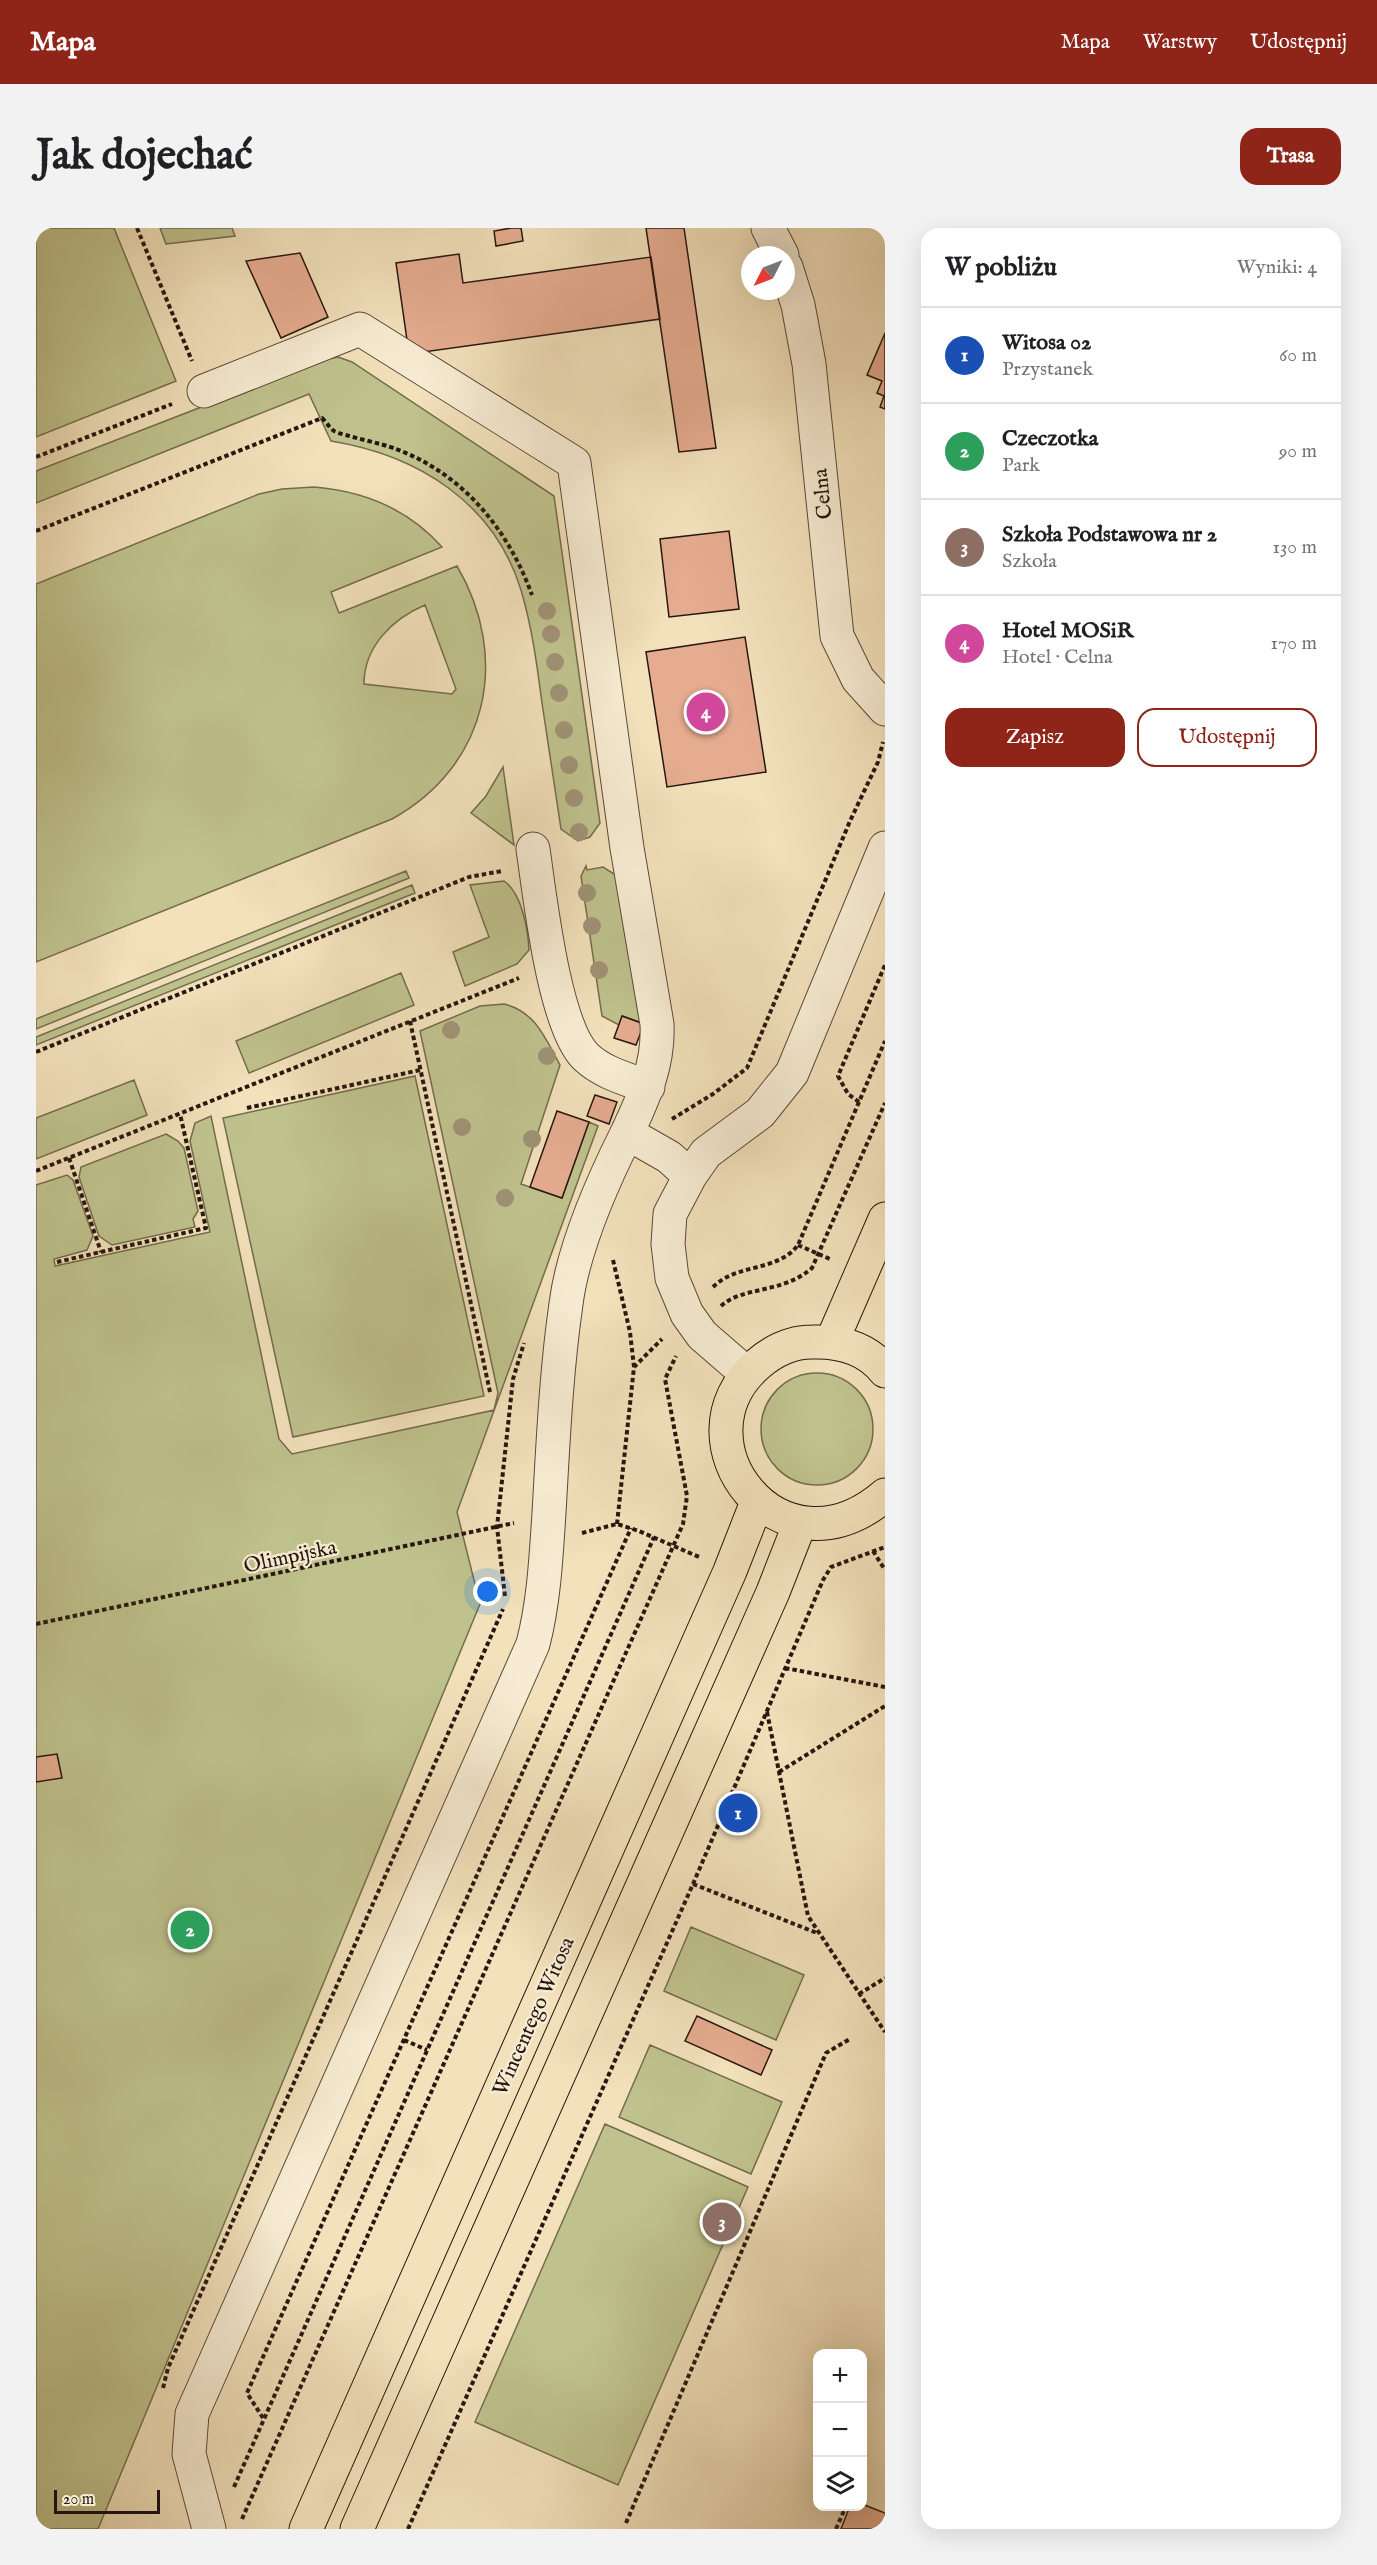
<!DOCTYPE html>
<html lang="pl">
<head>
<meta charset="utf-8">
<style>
	:root { --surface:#fff; --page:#f2f2f2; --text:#202124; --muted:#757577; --line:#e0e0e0; --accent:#8f2418 }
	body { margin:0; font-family:"IM FELL English",serif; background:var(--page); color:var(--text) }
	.controls { position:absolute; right:18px; bottom:18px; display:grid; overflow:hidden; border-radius:12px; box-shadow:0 6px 24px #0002 }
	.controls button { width:54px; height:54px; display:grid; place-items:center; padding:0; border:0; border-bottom:2px solid var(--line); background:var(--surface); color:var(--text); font:30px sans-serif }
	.compass { position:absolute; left:705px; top:18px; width:54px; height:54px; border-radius:50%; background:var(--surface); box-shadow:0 6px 24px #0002; rotate:228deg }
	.scale { position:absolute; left:18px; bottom:15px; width:106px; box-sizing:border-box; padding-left:6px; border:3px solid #27160f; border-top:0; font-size:16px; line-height:21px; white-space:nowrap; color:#27160f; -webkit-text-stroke:4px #f7ecd3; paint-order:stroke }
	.you { position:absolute; left:452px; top:1364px; width:21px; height:21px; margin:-15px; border:4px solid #fff; border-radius:50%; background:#1a73e8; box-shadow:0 0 0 9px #1a73e833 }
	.badge { display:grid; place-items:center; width:39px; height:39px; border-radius:50%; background:var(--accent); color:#fff; font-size:20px; font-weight:700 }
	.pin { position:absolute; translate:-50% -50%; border:3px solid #fff; box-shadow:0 2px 6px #0006 }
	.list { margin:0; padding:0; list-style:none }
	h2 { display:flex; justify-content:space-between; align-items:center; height:78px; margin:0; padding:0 24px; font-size:26px }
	h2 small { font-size:20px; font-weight:400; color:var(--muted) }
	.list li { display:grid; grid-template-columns:39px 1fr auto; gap:18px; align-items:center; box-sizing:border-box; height:96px; padding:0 24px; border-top:2px solid var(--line) }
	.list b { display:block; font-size:22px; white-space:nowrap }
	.list p { margin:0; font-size:20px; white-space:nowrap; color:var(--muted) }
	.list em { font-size:20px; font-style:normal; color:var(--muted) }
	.actions { display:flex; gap:12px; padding:18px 24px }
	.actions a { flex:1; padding:14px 0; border:2px solid var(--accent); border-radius:18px; text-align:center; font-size:21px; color:var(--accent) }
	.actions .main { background:var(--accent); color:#fff }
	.icon { flex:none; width:33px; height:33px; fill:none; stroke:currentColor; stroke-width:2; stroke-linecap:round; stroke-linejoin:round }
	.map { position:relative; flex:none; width:849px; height:2301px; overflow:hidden; border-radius:18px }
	header { display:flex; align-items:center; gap:36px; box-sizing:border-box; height:84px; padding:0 30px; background:var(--accent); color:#fff }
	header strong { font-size:28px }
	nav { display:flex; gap:33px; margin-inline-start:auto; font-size:21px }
	.intro { display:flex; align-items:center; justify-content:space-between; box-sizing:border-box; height:144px; padding:0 36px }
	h1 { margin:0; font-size:42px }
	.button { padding:15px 27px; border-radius:18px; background:var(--accent); color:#fff; font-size:21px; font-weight:700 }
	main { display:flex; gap:36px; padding:0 36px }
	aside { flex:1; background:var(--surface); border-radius:18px; box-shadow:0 6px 24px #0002 }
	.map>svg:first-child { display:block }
	.green { fill:#bfc28d; stroke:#736c4e; stroke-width:1.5; fill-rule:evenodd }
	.building { fill:#e5ac90; stroke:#27160f; stroke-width:1.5 }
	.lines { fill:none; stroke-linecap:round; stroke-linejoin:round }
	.minor-casing { stroke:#5a493a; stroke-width:35 }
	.major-casing { stroke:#27160f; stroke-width:35 }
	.path { stroke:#27160f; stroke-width:4; stroke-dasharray:4.5 3; stroke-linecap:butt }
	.minor { stroke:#f7ecd3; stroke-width:33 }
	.major { stroke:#f2e1bb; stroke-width:33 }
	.tree { fill:#a09275 }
	.labels { text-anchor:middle; stroke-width:4.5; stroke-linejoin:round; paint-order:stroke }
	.street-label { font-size:21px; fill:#27160f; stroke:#f7ecd3 }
</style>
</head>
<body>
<header>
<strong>Mapa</strong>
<nav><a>Mapa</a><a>Warstwy</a><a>Udostępnij</a></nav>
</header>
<div class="intro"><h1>Jak dojechać</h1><a class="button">Trasa</a></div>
<main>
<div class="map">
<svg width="849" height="2301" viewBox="0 0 849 2301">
	<rect width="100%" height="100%" fill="#f2e1bb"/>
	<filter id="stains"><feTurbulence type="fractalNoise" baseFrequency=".00333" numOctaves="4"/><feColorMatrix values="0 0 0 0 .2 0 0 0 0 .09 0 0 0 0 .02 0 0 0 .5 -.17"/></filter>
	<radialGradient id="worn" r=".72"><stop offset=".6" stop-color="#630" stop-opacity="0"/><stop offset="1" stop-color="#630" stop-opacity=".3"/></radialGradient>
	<!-- green -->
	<path class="green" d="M 0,0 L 78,0 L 140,153 L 0,209 Z
		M 124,0 L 196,0 L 199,8 L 130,16 Z
		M 302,129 L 316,134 L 518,268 L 564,595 L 554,609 L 542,613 L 525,601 C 519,559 512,517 506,475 C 501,437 496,399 485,362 C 458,274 381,227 295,213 L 273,166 L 0,275 L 0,243 L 287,132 Z
		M 278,259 C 328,263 372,281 406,319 L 295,364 L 303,385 L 421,338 C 475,430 452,538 356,591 L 0,734 L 0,356 L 223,266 L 246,261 ZM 389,377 L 420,461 L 416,466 L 328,456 C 328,419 356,391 389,377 Z
		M 467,539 L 478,617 L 435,585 L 450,568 Z
		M 550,638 L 551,642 L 567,639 L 583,649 L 612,797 L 587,788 L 583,797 L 566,788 L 545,648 Z
		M 370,643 L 373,650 L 0,801 L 0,791 Z
		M 468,653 C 486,665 492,702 493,722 L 481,736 L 429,758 L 417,724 L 453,709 L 434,657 Z
		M 376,657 L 379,665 L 0,817 L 0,809 Z
		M 365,745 L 378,777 L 213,845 L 200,813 Z
		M 468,776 C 500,784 509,810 524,837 L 485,956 L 526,970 L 553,894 L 562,898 L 421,1284 L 444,1376 L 62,2301 L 0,2301 L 0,957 L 31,947 L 37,952 L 57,1008 L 51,1022 L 18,1031 L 19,1038 L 174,1004 L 154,913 L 159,895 L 175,888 L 243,1211 L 256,1226 L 458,1182 L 462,1165 L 384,803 L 444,778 Z
		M 379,848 L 448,1168 L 257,1209 L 187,890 Z
		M 98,852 L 111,887 L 0,931 L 0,890 Z
		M 130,906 L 142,913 L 148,920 L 162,983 L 157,991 L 159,999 L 76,1017 L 63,1008 L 43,949 L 45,939 Z
		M725 1201a56 56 0 1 1 112 0a56 56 0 1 1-112 0Z
		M 655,1699 L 768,1747 L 740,1812 L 628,1763 Z
		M 614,1817 L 746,1874 L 715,1946 L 583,1889 Z
		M 569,1896 L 712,1959 L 582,2257 L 439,2194 Z"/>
	<!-- building -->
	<path class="building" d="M 475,0 L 485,0 L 487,13 L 460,18 L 458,3 Z
		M 610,0 L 648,0 L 680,220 L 643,224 Z
		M 264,25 L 292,89 L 245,110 L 210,33 Z
		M 423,26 L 427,55 L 615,29 L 624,91 L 373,126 L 360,35 Z
		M 849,105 L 849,181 L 844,179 L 848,168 L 841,165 L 846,153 L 831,147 Z
		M 693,303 L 703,381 L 633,389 L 624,311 Z
		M 709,409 L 730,544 L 631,559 L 610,424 Z
		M 586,788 L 608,796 L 600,817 L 578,810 Z
		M 559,867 L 581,874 L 573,896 L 551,888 Z
		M 521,883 L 553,894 L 526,970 L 494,959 Z
		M 21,1526 L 26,1550 L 0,1554 L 0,1529 Z
		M 661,1788 L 736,1822 L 725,1847 L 649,1813 Z
		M 826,2276 L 849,2285 L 849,2301 L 805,2301 L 814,2278 L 826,2278 Z"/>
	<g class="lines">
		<defs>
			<path id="minor" d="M 732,0 L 746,27
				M 750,39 L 762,77 L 773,136 L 801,408 L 822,451 L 849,481
				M 168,163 L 324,101 L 538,235 L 591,620 L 621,796 C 623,836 608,869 591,905
				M 497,621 C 504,669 518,798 550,829 C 567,845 591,851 612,859
				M 711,1146 L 666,1107 L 651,1086 L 636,1050 L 632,1016 L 634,986 L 654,948 L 670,925 L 724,885 L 756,845 L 849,620
				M 173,2301 L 153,2226 L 156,2186 L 497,1416 C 508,1373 510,1330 513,1285 C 517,1216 520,1145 530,1076 C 537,1020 566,955 591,905 L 633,929 L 654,948"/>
			<path id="major" d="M 796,1113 L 849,991
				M 849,1143 C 831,1120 804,1113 776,1114 C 756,1114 737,1123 722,1136 C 634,1212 744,1357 849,1267
				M 270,2301 L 694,1343 L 721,1274
				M 321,2301 L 737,1364 L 764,1295"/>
		</defs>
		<!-- minor casing -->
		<use href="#minor" class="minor-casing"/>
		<!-- major casing -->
		<use href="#major" class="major-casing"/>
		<!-- path -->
		<path class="path" d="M 101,0 L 156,133
			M 0,229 L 136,176
			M 0,303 L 286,190 C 290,194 293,199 298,203 C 308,208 345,215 360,221 C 427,246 472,301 496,367
			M 374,793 L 454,1164
			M 0,824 L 433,649 L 466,643
			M 823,874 L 812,866 L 802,848 L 849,737
			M 211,880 L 384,842
			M 636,891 L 677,866 L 711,840 L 814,593 L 842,534 L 847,514
			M 33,930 L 65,1024
			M 0,943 L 483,750
			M 762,1017 L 794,1031
			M 577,1032 L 594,1104 L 598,1139
			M 21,1034 L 170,1000 L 144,886
			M 677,1059 C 701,1035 742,1044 762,1017 L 849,813
			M 685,1078 C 707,1058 746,1066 776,1040 L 849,875
			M 581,1296 L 598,1139 L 626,1111
			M 546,1305 L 581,1296 L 603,1303 L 663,1329
			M 837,1323 L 849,1342
			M 469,1368 L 461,1299 L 477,1151 L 488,1115
			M 0,1396 L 478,1295
			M 749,1440 L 849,1459
			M 731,1484 L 772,1688 L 849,1804
			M 743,1544 L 849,1478
			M 657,1656 L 781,1705
			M 823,1766 L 849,1750
			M 368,1812 L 391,1822
			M 127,2160 L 132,2140 L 467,1381
			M 227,2190 L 211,2165 L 595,1300
			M 198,2259 L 618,1309
			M 206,2291 L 647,1296 L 651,1268 L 629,1151 L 640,1128
			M 590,2295 L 790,1825 L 814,1811
			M 372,2301 L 657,1656 L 787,1352 L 795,1339 L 849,1319
			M 800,2301 L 810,2278"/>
		<!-- minor -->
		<use href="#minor" class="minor"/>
		<!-- major -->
		<use href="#major" class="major"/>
	</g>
	<!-- trees -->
	<g class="tree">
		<circle cx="511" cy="383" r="9"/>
		<circle cx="515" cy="406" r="9"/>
		<circle cx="519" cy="434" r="9"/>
		<circle cx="523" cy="465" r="9"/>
		<circle cx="528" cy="502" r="9"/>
		<circle cx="533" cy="537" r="9"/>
		<circle cx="538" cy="570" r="9"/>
		<circle cx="543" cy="604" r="9"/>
		<circle cx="551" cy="665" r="9"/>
		<circle cx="556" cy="698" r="9"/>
		<circle cx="563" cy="742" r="9"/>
		<circle cx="415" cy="802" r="9"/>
		<circle cx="511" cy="828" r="9"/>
		<circle cx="426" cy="899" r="9"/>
		<circle cx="496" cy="911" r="9"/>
		<circle cx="469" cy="970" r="9"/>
	</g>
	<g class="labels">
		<!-- street labels -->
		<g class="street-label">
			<text transform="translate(786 266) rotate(-96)" y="7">Celna</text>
			<text transform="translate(254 1328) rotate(-12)" y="7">Olimpijska</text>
			<text transform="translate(497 1788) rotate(-66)" y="7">Wincentego Witosa</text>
		</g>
	</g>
	<rect width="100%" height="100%" filter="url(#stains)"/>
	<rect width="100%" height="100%" fill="url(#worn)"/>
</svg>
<div class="controls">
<button>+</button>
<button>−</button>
<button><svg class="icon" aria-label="layers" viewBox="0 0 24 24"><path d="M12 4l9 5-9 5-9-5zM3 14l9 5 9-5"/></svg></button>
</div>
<svg class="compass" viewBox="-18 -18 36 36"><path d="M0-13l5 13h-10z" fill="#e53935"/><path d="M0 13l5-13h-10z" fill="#757577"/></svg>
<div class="scale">20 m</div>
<div class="you"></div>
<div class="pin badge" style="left:702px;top:1585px;background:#1a4fb4">1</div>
<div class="pin badge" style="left:154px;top:1702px;background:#2e9e5b">2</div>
<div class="pin badge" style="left:686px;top:1994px;background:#8d6e63">3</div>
<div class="pin badge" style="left:670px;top:484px;background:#d1479c">4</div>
</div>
<aside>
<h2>W pobliżu<small>Wyniki: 4</small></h2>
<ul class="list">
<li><span class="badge" style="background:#1a4fb4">1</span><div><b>Witosa 02</b><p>Przystanek</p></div><em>60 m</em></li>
<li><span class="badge" style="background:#2e9e5b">2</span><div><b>Czeczotka</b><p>Park</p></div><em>90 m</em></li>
<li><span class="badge" style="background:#8d6e63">3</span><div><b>Szkoła Podstawowa nr 2</b><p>Szkoła</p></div><em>130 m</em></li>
<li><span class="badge" style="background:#d1479c">4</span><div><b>Hotel MOSiR</b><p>Hotel · Celna</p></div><em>170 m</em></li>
</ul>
<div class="actions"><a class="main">Zapisz</a><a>Udostępnij</a></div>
</aside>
</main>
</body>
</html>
